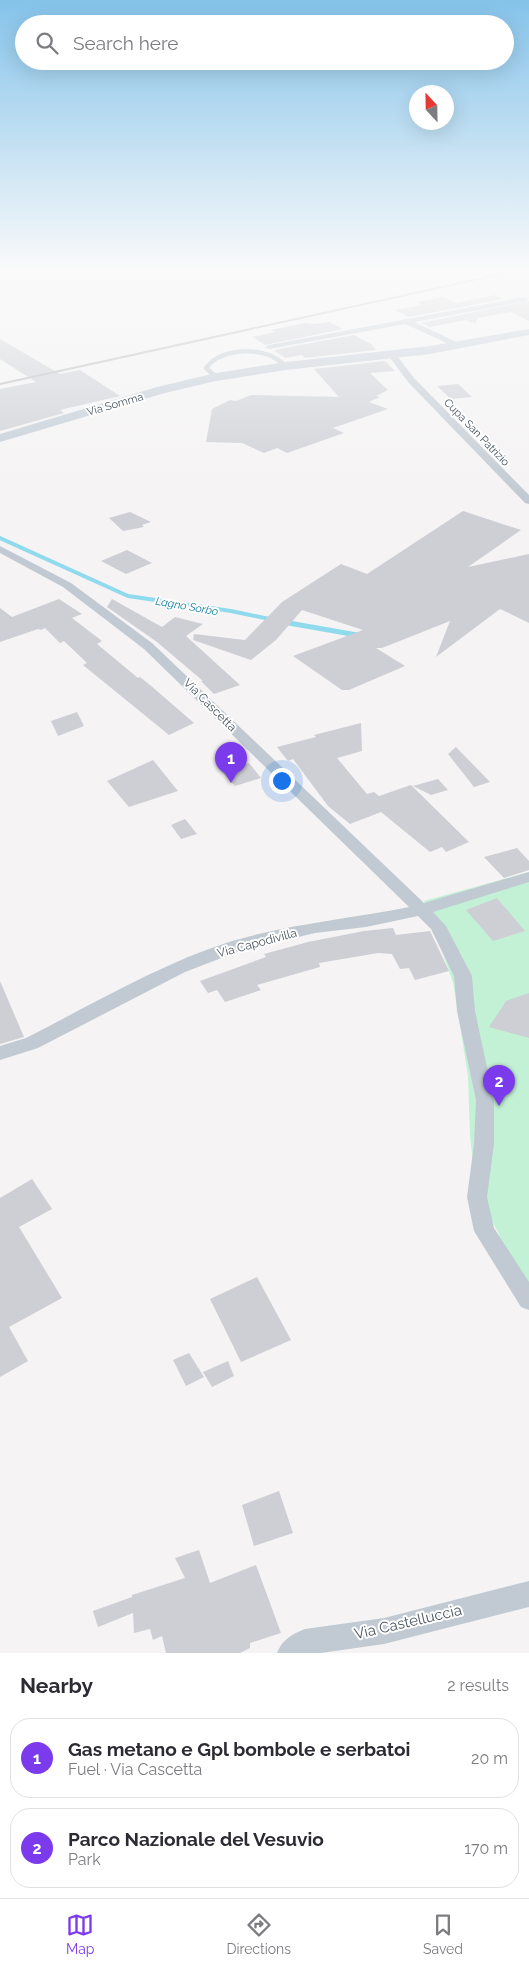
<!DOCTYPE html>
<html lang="en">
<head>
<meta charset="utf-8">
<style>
	:root { --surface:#fff; --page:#f2f2f3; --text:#2b2b33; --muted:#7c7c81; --line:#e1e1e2; --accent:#7c3aed }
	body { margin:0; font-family:Raleway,sans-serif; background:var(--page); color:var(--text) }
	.compass { position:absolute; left:409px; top:85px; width:45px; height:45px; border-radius:50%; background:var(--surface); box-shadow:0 5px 20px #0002; rotate:338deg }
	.you { position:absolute; left:281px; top:780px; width:18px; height:18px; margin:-12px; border:4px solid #fff; border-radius:50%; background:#1a73e8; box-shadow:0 0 0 8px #1a73e833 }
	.badge { display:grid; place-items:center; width:32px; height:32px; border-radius:50%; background:var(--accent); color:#fff; font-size:16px; font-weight:700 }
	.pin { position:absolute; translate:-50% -41px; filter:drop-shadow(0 1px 2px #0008) }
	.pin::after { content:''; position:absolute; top:26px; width:18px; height:15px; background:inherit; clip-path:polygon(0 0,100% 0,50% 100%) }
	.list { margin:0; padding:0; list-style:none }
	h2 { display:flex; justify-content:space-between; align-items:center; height:65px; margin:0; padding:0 20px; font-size:21px }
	h2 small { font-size:16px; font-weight:400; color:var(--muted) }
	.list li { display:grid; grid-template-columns:32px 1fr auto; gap:15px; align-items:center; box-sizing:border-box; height:80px; margin:0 10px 10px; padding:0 10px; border:1px solid var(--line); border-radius:20px }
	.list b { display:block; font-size:19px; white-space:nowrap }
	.list p { margin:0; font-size:16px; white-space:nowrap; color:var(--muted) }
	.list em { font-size:16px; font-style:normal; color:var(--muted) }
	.icon { flex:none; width:28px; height:28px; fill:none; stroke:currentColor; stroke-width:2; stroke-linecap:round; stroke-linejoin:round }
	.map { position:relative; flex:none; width:529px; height:1653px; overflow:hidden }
	.search { position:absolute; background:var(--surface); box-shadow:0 5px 20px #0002; left:15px; right:15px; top:15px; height:55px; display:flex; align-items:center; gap:12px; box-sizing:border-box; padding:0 18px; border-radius:28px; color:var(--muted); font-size:19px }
	.sheet { height:245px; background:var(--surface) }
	nav { display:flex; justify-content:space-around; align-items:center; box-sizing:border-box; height:70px; border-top:1px solid var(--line); background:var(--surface); font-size:14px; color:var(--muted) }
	nav a { display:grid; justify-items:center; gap:2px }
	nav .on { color:var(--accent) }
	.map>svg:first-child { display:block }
	.green { fill:#c3f1d5 }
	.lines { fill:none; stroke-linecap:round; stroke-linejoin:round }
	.stream-far1 { stroke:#90daee; stroke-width:4 }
	.stream { stroke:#90daee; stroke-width:5 }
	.building { fill:#cdcfd5 }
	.lane { stroke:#c1cad2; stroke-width:4.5 }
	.street { fill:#c1cad2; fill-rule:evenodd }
	.secondary { fill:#c1cbd6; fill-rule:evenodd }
	.rail { stroke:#b5b8bd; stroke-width:2 }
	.labels { text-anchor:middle; stroke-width:4; stroke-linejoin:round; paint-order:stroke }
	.far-street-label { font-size:11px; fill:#4a5661; stroke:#fff }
	.far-water-label { font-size:11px; font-style:italic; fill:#0c7c9b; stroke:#fff }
	.street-label { font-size:12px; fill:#4a5661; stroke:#fff }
	.near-street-label { font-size:15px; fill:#4a5661; stroke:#fff }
</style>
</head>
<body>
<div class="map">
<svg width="529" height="1653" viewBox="0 0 529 1653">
	<rect width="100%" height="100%" fill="#f5f3f3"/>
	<!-- green -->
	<path class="green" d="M 529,872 L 529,1310 L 498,1232 L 476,1193 L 470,1135 L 468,1076 L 453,982 L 424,901 Z"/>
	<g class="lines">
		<!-- stream-far1 -->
		<path class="stream-far1" d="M 0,538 L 128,596 L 231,611 L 274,620"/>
		<!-- stream -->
		<path class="stream" d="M 283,622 L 357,635"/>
	</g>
	<!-- building -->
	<path class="building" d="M 495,295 L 503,299 L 409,317 L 395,310 L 423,305 L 417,302 L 443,297 L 456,303 Z
		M 529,301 L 529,321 L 511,312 L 478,318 L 475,324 L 466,320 L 430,327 L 421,323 Z
		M 329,322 L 343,329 L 265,345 L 253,337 L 275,332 L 271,330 L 304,323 L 314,324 Z
		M 354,335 L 371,344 L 376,350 L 305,358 L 302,355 L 285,358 L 274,350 Z
		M 0,339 L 60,374 L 80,370 L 120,396 L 60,410 L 64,413 L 0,431 L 0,389 L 36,382 L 0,359 Z
		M 385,361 L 395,371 L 370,373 L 388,390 L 376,396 L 380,397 L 369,402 L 388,409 L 333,428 L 344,433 L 287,453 L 277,448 L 264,453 L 242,443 L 206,442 L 212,409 L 230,400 L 236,401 L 251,395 L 339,397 L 314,369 Z
		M 458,384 L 472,397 L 451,399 L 437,386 Z
		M 463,511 L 521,530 L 468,567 L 529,554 L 529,623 L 500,609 L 436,657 L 450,621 L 382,648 L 376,648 L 405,666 L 349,690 L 342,690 L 293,656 L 363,630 L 302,610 L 276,640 L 251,660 L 193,640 L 194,634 L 245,640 L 282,602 L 341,564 L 367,574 Z
		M 130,512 L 151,522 L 142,525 L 144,527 L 123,531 L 109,518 Z
		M 127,550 L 152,563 L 126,574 L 101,561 Z
		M 59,599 L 82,614 L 72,618 L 102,641 L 97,644 L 138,678 L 140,677 L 150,685 L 194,723 L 169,735 L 83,665 L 87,663 L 64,641 L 60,643 L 45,628 L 41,630 L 38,629 L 0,642 L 0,608 L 12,617 Z
		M 112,599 L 162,627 L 175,617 L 203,624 L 186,636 L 240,685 L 214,694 L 201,681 L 203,681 L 157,642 L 107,607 Z
		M 77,712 L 84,726 L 58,736 L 51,721 Z
		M 361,723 L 362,751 L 337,758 L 367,794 L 374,792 L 379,796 L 411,785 L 469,842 L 446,852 L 442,847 L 430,852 L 381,812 L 350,824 L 328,806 L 293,759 L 288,761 L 277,747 L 316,737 L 314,735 Z
		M 456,747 L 490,782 L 474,787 L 448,754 Z
		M 153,760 L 178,791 L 129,807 L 107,781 Z
		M 249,763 L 261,778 L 235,786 L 221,771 Z
		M 438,779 L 448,790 L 431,795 L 413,786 Z
		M 185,819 L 197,834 L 181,839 L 171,825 Z
		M 517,848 L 529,861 L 529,870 L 504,878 L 484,857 Z
		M 497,898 L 525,931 L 493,941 L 466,910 Z
		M 393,928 L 396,935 L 430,931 L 449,971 L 415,980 L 409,968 L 400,969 L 392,954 L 378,953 L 319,963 L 320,967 L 257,985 L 261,990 L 225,1002 L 217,990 L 208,993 L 200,981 L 266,957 L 264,954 L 308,942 L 364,931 Z
		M 0,981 L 24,1037 L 0,1044 Z
		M 529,993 L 529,1038 L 489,1027 L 506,1001 Z
		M 32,1179 L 52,1209 L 19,1227 L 62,1298 L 9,1327 L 28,1361 L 0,1377 L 0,1198 Z
		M 257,1277 L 291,1340 L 241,1362 L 210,1299 Z
		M 189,1353 L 204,1377 L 186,1386 L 173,1360 Z
		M 228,1361 L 234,1376 L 212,1387 L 203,1372 Z
		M 279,1491 L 293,1533 L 254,1546 L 242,1505 Z
		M 199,1550 L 210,1583 L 256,1565 L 281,1633 L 250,1643 L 250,1648 L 240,1653 L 166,1653 L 162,1636 L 153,1640 L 150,1629 L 134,1633 L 133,1613 L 98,1627 L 93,1611 L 132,1597 L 132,1595 L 185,1578 L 175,1558 Z"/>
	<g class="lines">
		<!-- lane -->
		<path class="lane" d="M 216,377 L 206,368 C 219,350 250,348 269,355 C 275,357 281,362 286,366"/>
		<!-- street -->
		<path class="street" d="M 524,297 L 528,299 L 527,301 L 414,322 L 461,344 L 461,348 L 458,348 L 405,324 L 269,349 L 265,347 L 269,345 Z
			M 389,353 L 395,353 L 414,378 L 529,495 L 529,504 L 525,503 L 408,382 L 388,355 Z
			M 0,546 L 71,583 L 152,643 L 424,903 L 529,872 L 529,882 L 433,912 L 446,926 L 472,976 L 475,1011 L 494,1100 L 494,1144 L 487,1197 L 494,1228 L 529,1282 L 529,1310 L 521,1307 L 474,1231 L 467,1197 L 474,1144 L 476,1100 L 457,1011 L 454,976 L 431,929 L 418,916 L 366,927 L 315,933 L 237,952 L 185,972 L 38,1048 L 0,1060 L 0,1046 L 26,1038 C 91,1005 160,964 229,942 C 288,924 349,919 409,907 L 144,649 L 63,587 L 0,553 Z
			M 529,1581 L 529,1607 L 384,1644 L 321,1653 L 277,1653 C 282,1640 292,1634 305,1629 L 384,1618 Z"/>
		<!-- secondary -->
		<path class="secondary" d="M 529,329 L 529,335 L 430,354 L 286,370 L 216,381 L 165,393 L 0,442 L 0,434 L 157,387 L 216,373 L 286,362 L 430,346 Z"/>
		<!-- rail -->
		<path class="rail" d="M 0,384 L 529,268"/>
	</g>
	<!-- sky -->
	<linearGradient id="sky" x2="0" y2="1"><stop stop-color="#85c3ea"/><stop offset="0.54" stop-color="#fafafa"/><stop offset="1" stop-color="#fafafa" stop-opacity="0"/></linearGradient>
	<rect width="529" height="499" fill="url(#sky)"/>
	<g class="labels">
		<!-- far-street labels -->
		<g class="far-street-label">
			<text transform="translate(115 404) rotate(-16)" y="4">Via Somma</text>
			<text transform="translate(477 432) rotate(46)" y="4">Cupa San Patrizio</text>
		</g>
		<!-- far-water labels -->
		<g class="far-water-label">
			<text transform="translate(187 606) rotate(10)" y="4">Lagno Sorbo</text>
		</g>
		<!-- street labels -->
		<g class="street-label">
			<text transform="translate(210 705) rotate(45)" y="4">Via Cascetta</text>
			<text transform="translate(257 943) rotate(-15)" y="4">Via Capodivilla</text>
		</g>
		<!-- near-street labels -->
		<g class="near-street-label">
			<text transform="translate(408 1622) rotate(-13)" y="5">Via Castelluccia</text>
		</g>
	</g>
</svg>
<svg class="compass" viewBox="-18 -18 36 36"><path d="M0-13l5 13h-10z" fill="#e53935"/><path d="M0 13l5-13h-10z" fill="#7c7c81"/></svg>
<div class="you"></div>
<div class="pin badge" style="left:231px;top:783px">1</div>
<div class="pin badge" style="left:499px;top:1106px">2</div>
<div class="search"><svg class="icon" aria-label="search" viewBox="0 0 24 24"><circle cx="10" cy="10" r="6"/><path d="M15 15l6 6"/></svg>Search here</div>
</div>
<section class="sheet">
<h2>Nearby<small>2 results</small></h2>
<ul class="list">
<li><span class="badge">1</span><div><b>Gas metano e Gpl bombole e serbatoi</b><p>Fuel · Via Cascetta</p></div><em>20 m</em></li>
<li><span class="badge">2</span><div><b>Parco Nazionale del Vesuvio</b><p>Park</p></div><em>170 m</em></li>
</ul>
</section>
<nav>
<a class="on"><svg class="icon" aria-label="map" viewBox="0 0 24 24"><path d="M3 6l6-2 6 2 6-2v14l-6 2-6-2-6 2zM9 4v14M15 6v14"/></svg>Map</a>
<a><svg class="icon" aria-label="directions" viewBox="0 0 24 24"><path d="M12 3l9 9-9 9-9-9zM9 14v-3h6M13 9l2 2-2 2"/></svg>Directions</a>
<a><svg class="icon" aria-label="saved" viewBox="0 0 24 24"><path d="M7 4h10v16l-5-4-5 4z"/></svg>Saved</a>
</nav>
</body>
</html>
